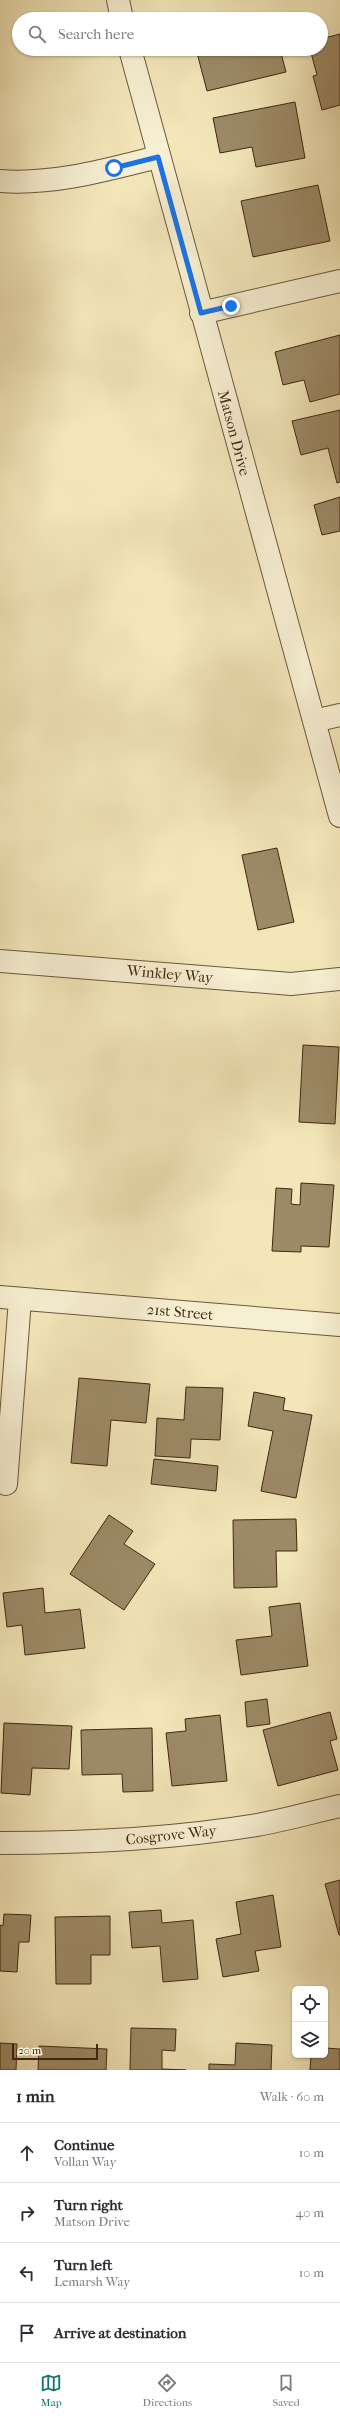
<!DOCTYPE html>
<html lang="en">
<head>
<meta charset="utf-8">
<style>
	:root { --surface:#fff; --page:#f7f7f7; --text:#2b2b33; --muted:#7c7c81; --line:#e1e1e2; --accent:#0f766e }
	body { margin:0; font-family:"IM FELL French Canon",serif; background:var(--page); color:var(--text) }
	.controls { position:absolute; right:12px; bottom:12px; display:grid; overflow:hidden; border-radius:6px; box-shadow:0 1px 3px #0004 }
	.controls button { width:36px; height:36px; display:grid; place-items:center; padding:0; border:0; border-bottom:1px solid var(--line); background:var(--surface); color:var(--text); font:20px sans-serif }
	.scale { position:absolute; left:12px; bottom:10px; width:86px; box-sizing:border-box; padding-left:4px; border:2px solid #3f280f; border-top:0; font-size:11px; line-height:14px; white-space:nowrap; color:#3f280f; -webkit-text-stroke:3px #f7efd2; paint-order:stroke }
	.stop { position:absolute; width:12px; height:12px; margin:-9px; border:3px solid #1a73e8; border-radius:50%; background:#fff }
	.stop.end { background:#1a73e8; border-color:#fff; box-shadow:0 1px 4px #0008 }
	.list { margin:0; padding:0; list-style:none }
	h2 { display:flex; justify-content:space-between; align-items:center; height:52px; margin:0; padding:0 16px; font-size:17px }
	h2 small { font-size:13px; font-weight:400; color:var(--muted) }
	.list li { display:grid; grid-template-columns:26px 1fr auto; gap:12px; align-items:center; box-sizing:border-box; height:60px; padding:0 16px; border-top:1px solid var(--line) }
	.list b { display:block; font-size:15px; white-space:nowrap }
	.list p { margin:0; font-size:13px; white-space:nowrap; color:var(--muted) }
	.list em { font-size:13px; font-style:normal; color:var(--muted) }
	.icon { flex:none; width:22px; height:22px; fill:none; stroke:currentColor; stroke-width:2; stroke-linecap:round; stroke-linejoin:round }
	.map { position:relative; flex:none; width:340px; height:2070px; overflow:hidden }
	.search { position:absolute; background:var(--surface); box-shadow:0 1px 3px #0004; left:12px; right:12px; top:12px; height:44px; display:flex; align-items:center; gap:10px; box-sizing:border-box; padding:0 14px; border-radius:22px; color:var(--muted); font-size:15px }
	.sheet { height:292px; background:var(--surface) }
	nav { display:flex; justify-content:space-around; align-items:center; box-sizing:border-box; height:56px; border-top:1px solid var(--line); background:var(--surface); font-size:11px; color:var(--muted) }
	nav a { display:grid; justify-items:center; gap:2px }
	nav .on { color:var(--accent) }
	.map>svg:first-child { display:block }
	.building { fill:#9d8b68; stroke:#3f280f }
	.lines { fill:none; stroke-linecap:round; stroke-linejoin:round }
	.minor-casing { stroke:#6c583a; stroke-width:24 }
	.minor { stroke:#f7efd2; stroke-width:22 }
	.route { stroke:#1a73e8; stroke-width:5 }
	.labels { text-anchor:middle; stroke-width:3.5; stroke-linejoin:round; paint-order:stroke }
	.street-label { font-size:15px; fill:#3f280f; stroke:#f7efd2 }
</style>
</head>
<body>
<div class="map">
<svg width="340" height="2070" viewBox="0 0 340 2070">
	<rect width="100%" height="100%" fill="#f3e7ba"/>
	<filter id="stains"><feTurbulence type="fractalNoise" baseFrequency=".005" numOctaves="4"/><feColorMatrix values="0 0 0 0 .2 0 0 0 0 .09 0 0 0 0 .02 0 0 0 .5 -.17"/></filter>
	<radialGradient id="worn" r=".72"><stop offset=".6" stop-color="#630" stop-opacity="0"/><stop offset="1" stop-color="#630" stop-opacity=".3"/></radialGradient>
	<!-- building -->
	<path class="building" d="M 340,34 L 340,105 L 322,110 L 313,76 L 317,75 L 310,49 L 321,49 L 321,39 Z
		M 196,49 L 280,49 L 286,72 L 207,91 Z
		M 295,102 L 305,158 L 256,167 L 252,147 L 220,153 L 213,118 Z
		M 318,185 L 330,241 L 253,257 L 241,201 Z
		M 340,335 L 340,394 L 310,402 L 304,380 L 283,385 L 275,352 Z
		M 340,410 L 340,482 L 337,483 L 328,448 L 301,455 L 292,421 Z
		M 340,497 L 340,531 L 322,535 L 314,505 Z
		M 277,848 L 294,922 L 258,930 L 242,855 Z
		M 303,1045 L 339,1047 L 335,1124 L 299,1122 Z
		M 301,1183 L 334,1185 L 329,1247 L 301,1246 L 301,1252 L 272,1251 L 276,1188 L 292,1189 L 291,1204 L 300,1205 Z
		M 79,1378 L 150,1384 L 146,1423 L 111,1420 L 107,1466 L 71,1463 Z
		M 186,1387 L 223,1388 L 220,1440 L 191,1439 L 190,1458 L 155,1456 L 157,1418 L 184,1420 Z
		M 254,1392 L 285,1398 L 283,1410 L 312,1415 L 296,1498 L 261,1491 L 273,1431 L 248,1426 Z
		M 154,1459 L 218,1466 L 216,1491 L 151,1484 Z
		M 109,1515 L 133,1531 L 124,1544 L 155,1564 L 124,1610 L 70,1574 Z
		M 296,1519 L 297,1551 L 276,1551 L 277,1587 L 234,1588 L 233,1520 Z
		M 43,1588 L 45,1613 L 80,1609 L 85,1648 L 25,1655 L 22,1625 L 7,1627 L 3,1593 Z
		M 300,1603 L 308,1666 L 241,1675 L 236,1640 L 272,1636 L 269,1607 Z
		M 267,1699 L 270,1724 L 247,1727 L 245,1702 Z
		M 330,1712 L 337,1739 L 330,1741 L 338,1770 L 278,1786 L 263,1730 Z
		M 220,1715 L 227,1781 L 172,1786 L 166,1733 L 186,1731 L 185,1719 Z
		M 4,1723 L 72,1726 L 69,1769 L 32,1768 L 30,1795 L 1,1793 Z
		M 152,1728 L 153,1791 L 123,1792 L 122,1774 L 82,1775 L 81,1730 Z
		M 340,1880 L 340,1935 L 339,1935 L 325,1884 Z
		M 273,1895 L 281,1947 L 255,1951 L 259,1971 L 223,1977 L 216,1939 L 241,1934 L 236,1902 Z
		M 161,1910 L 162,1923 L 193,1920 L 198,1979 L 163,1982 L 160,1946 L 132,1948 L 129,1912 Z
		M 4,1914 L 31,1915 L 29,1942 L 19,1942 L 17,1972 L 0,1971 L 0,1925 L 3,1926 Z
		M 110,1916 L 110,1955 L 91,1955 L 91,1984 L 56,1984 L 55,1917 Z
		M 131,2028 L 176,2029 L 175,2051 L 162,2050 L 162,2069 L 186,2070 L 130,2070 Z
		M 0,2043 L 17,2044 L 16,2070 L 0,2070 Z
		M 236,2043 L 272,2045 L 271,2070 L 209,2070 L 209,2064 L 235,2065 Z
		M 39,2046 L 107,2049 L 106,2070 L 38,2070 Z
		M 325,2048 L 340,2049 L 340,2070 L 310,2070 L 311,2055 L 325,2055 Z"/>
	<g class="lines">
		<defs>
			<path id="minor" d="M 118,0 L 122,19
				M 130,49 L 340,816
				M 0,181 C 54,185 106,170 158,157
				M 201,313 L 340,281
				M 314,721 L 340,715
				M 0,961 L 291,984 L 340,979
				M 0,1297 L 340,1325
				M 6,1484 L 20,1299
				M 0,1843 C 87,1843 172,1839 257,1825 C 285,1820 313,1812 340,1806"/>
		</defs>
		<!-- minor casing -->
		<use href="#minor" class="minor-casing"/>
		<!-- minor -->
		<use href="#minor" class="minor"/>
	</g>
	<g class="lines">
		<!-- route -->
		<path class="route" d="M 114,168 L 158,157 L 201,313 L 231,306"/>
	</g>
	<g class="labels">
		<!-- street labels -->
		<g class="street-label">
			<text transform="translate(234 433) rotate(75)" y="5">Matson Drive</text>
			<text transform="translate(170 974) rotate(5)" y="5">Winkley Way</text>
			<text transform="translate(180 1312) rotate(5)" y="5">21st Street</text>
			<text transform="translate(171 1835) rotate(-6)" y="5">Cosgrove Way</text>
		</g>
	</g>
	<rect width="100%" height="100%" filter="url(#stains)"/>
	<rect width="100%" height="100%" fill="url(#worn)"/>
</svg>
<div class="controls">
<button><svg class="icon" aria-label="locate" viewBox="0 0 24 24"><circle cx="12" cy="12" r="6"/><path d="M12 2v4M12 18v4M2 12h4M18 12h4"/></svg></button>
<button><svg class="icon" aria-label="layers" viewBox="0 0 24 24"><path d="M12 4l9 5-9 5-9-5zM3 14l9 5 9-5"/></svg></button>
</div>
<div class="scale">20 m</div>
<div class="stop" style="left:114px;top:168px"></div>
<div class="stop end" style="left:231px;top:306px"></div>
<div class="search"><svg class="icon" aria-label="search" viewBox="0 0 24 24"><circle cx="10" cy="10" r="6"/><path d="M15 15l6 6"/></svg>Search here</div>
</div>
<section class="sheet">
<h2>1 min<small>Walk · 60 m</small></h2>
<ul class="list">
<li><svg class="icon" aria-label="ahead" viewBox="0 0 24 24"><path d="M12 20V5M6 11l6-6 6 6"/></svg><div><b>Continue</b><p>Vollan Way</p></div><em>10 m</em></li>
<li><svg class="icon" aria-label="right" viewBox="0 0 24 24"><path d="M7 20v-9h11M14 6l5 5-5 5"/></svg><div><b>Turn right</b><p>Matson Drive</p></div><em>40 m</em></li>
<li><svg class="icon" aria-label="left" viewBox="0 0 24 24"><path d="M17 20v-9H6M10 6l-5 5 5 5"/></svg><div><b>Turn left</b><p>Lemarsh Way</p></div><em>10 m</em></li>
<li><svg class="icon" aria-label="arrive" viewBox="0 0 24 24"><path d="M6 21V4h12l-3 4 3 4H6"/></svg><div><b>Arrive at destination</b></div></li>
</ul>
</section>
<nav>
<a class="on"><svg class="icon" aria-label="map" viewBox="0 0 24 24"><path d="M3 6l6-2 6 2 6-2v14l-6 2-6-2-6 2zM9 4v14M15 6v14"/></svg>Map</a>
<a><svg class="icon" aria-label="directions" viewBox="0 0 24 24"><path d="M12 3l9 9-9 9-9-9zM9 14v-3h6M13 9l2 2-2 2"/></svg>Directions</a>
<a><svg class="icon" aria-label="saved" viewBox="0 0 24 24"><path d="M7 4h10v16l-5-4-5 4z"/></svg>Saved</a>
</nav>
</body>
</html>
